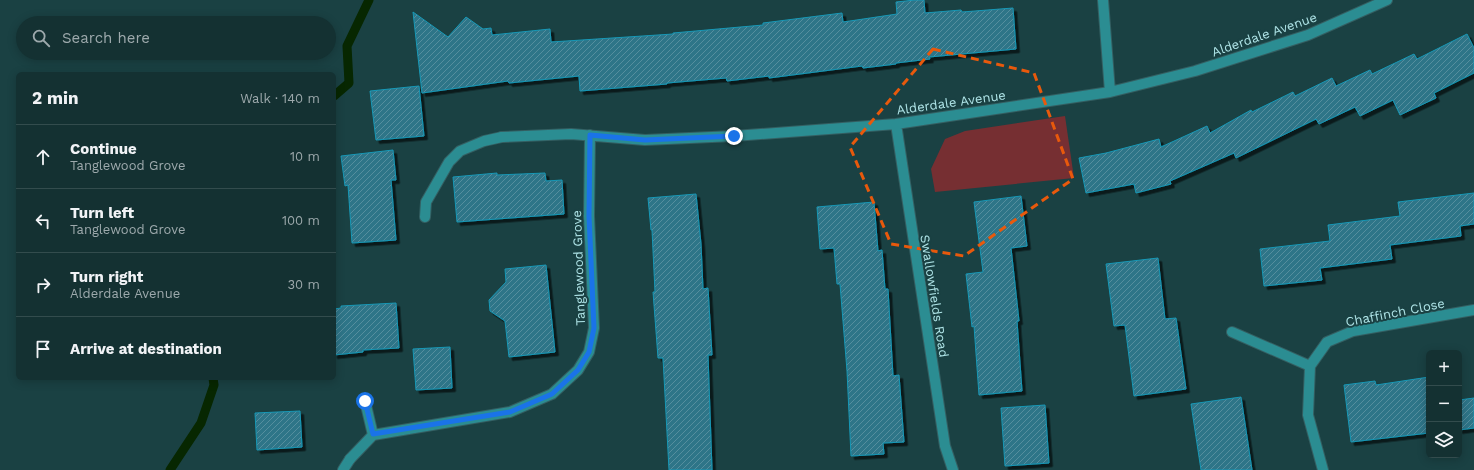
<!DOCTYPE html>
<html lang="en">
<head>
<meta charset="utf-8">
<style>
	:root { --surface:#143132; --page:#213d3e; --text:#f1f3f6; --muted:#9da9ac; --line:#334c4d }
	body { margin:0; font-family:"Work Sans",sans-serif; background:var(--page); color:var(--text) }
	.controls { position:absolute; right:12px; bottom:12px; display:grid; overflow:hidden; border-radius:6px; box-shadow:0 2px 10px #0003 }
	.controls button { width:36px; height:36px; display:grid; place-items:center; padding:0; border:0; border-bottom:1px solid var(--line); background:var(--surface); color:var(--text); font:20px sans-serif }
	.stop { position:absolute; width:12px; height:12px; margin:-9px; border:3px solid #1a73e8; border-radius:50%; background:#fff }
	.stop.end { background:#1a73e8; border-color:#fff; box-shadow:0 1px 4px #0008 }
	.list { margin:0; padding:0; list-style:none }
	h2 { display:flex; justify-content:space-between; align-items:center; height:52px; margin:0; padding:0 16px; font-size:17px }
	h2 small { font-size:13px; font-weight:400; color:var(--muted) }
	.list li { display:grid; grid-template-columns:26px 1fr auto; gap:12px; align-items:center; box-sizing:border-box; height:64px; padding:0 16px; border-top:1px solid var(--line) }
	.list b { display:block; font-size:15px; white-space:nowrap }
	.list p { margin:0; font-size:13px; white-space:nowrap; color:var(--muted) }
	.list em { font-size:13px; font-style:normal; color:var(--muted) }
	.icon { flex:none; width:22px; height:22px; fill:none; stroke:currentColor; stroke-width:2; stroke-linecap:round; stroke-linejoin:round }
	.map { position:relative; flex:none; width:1474px; height:470px; overflow:hidden }
	.search { position:absolute; background:var(--surface); box-shadow:0 2px 10px #0003; left:16px; top:16px; width:320px; height:44px; display:flex; align-items:center; gap:10px; box-sizing:border-box; padding:0 14px; border-radius:22px; color:var(--muted); font-size:15px }
	.panel { position:absolute; background:var(--surface); box-shadow:0 2px 10px #0003; left:16px; top:72px; width:320px; height:308px; border-radius:6px }
	.map>svg:first-child { display:block }
	.grass { fill:#762f32 }
	.lines { fill:none; stroke-linecap:round; stroke-linejoin:round }
	.stream { stroke:#072701; stroke-width:9 }
	.building { fill:url(#building-hatch); stroke:#1798b6; filter:url(#shadow) }
	.lane-casing { stroke:#345f62; stroke-width:12 }
	.street-casing { stroke:#345f62; stroke-width:12 }
	.lane { stroke:#2b8d92; stroke-width:10 }
	.street { stroke:#2b8d92; stroke-width:10 }
	.route { stroke:#1a73e8; stroke-width:5 }
	.marked { fill:none; stroke:#e8590c; stroke-width:3; stroke-dasharray:8 5; stroke-linejoin:round }
	.labels { text-anchor:middle; stroke-width:4; stroke-linejoin:round; paint-order:stroke }
	.street-label { font-size:13px; fill:#aee3e6; stroke:#1a4143 }
</style>
</head>
<body>
<div class="map">
<svg width="1474" height="470" viewBox="0 0 1474 470">
	<defs>
		<pattern id="building-hatch" width="6" height="6" patternUnits="userSpaceOnUse"><rect width="6" height="6" fill="#2f7488"/><path d="M-1 1l2-2M0 6l6-6M5 7l2-2" fill="none" stroke="#548e9e"/></pattern>
		<filter id="shadow"><feDropShadow dx="3.5" dy="3.5" stdDeviation="0" flood-color="#0009"/></filter>
	</defs>
	<rect width="100%" height="100%" fill="#1a4143"/>
	<!-- grass -->
	<path class="grass" d="M 1065,116 L 1074,178 L 935,192 L 931,169 L 945,139 L 965,131 Z"/>
	<g class="lines">
		<!-- stream -->
		<path class="stream" d="M 334,96 L 349,83 L 347,46 L 369,0
			M 170,470 L 201,423 L 214,385 L 213,378"/>
	</g>
	<!-- building -->
	<path class="building" d="M 915,0 L 924,0 L 925,13 L 961,10 L 962,12 L 1013,8 L 1016,49 L 929,57 L 930,59 L 896,63 L 896,64 L 863,68 L 862,66 L 769,78 L 769,76 L 727,81 L 726,78 L 667,83 L 667,84 L 580,91 L 579,76 L 509,83 L 508,81 L 422,93 L 413,12 L 448,37 L 466,17 L 483,29 L 491,28 L 492,35 L 550,29 L 551,42 L 673,34 L 673,33 L 763,25 L 763,23 L 842,13 L 843,22 L 897,14 L 896,2 Z
		M 1467,34 L 1474,48 L 1474,73 L 1434,93 L 1436,98 L 1400,115 L 1393,100 L 1360,116 L 1355,107 L 1319,124 L 1316,119 L 1236,158 L 1234,153 L 1170,181 L 1171,184 L 1136,193 L 1134,184 L 1086,193 L 1079,158 L 1106,153 L 1159,139 L 1161,147 L 1207,126 L 1210,133 L 1251,110 L 1252,112 L 1293,92 L 1295,96 L 1332,78 L 1336,86 L 1370,70 L 1372,74 L 1414,54 L 1417,59 Z
		M 419,86 L 424,136 L 376,140 L 370,91 Z
		M 393,150 L 396,180 L 391,180 L 396,240 L 352,243 L 348,185 L 345,186 L 341,156 Z
		M 497,173 L 497,175 L 545,173 L 546,181 L 562,180 L 564,214 L 457,222 L 453,177 Z
		M 1474,193 L 1474,224 L 1460,226 L 1461,236 L 1390,245 L 1392,259 L 1320,268 L 1322,280 L 1264,286 L 1260,249 L 1330,241 L 1328,225 L 1400,216 L 1398,202 Z
		M 696,194 L 701,244 L 703,289 L 708,288 L 712,355 L 708,355 L 712,470 L 669,470 L 663,358 L 658,358 L 653,292 L 655,292 L 652,230 L 651,230 L 648,198 Z
		M 1021,196 L 1027,246 L 1011,248 L 1019,321 L 1017,321 L 1022,391 L 979,395 L 974,326 L 972,327 L 966,274 L 983,272 L 974,202 Z
		M 874,202 L 878,251 L 882,250 L 885,289 L 888,289 L 893,376 L 899,375 L 904,442 L 883,443 L 884,454 L 851,456 L 847,371 L 840,284 L 837,284 L 834,248 L 820,249 L 817,207 Z
		M 1158,258 L 1165,319 L 1176,318 L 1186,389 L 1134,396 L 1125,325 L 1114,326 L 1106,264 Z
		M 546,265 L 555,352 L 509,357 L 505,321 L 490,311 L 489,300 L 506,282 L 505,269 Z
		M 396,303 L 399,348 L 363,350 L 363,352 L 334,355 L 334,309 L 341,308 L 341,306 Z
		M 450,347 L 452,388 L 416,390 L 413,349 Z
		M 1429,377 L 1429,433 L 1351,442 L 1344,385 L 1375,381 L 1376,385 Z
		M 1241,397 L 1252,470 L 1201,470 L 1191,404 Z
		M 1474,398 L 1474,428 L 1459,430 L 1459,400 Z
		M 1045,405 L 1049,463 L 1005,466 L 1001,408 Z
		M 300,411 L 302,447 L 257,450 L 255,413 Z"/>
	<g class="lines">
		<defs>
			<path id="lane" d="M 425,217 L 426,202 L 449,162 L 460,151 L 484,141 L 502,137
				M 343,470 L 350,459"/>
			<path id="street" d="M 1103,0 L 1110,92
				M 896,124 L 945,446 L 953,470
				M 502,137 L 571,134 L 645,140 L 734,136 L 896,124 L 1110,92 L 1195,71 L 1308,35 L 1387,0
				M 1232,332 L 1310,366 L 1327,342 L 1353,331 L 1474,310
				M 1310,366 L 1308,415 L 1323,470
				M 373,435 L 510,412 L 552,394 L 578,370 L 589,352 L 594,328 L 589,216 L 590,135
				M 350,459 L 373,435 L 365,401"/>
		</defs>
		<!-- lane casing -->
		<use href="#lane" class="lane-casing"/>
		<!-- street casing -->
		<use href="#street" class="street-casing"/>
		<!-- lane -->
		<use href="#lane" class="lane"/>
		<!-- street -->
		<use href="#street" class="street"/>
	</g>
	<g class="lines">
		<!-- route -->
		<path class="route" d="M 365,401 L 373,434 L 510,412 L 552,394 L 578,370 L 589,352 L 594,328 L 589,216 L 590,135 L 645,140 L 734,136"/>
	</g>
	<!-- marked area -->
	<path class="marked" d="M 933,49 L 1034,73 L 1073,179 L 964,256 L 891,244 L 850,147 Z"/>
	<g class="labels">
		<!-- street labels -->
		<g class="street-label">
			<text transform="translate(1264 34) rotate(-19)" y="5">Alderdale Avenue</text>
			<text transform="translate(951 102) rotate(-8)" y="5">Alderdale Avenue</text>
			<text transform="translate(578 268) rotate(-92)" y="5">Tanglewood Grove</text>
			<text transform="translate(935 296) rotate(81)" y="5">Swallowfields Road</text>
			<text transform="translate(1395 312) rotate(-11)" y="5">Chaffinch Close</text>
		</g>
	</g>
</svg>
<div class="controls">
<button>+</button>
<button>−</button>
<button><svg class="icon" aria-label="layers" viewBox="0 0 24 24"><path d="M12 4l9 5-9 5-9-5zM3 14l9 5 9-5"/></svg></button>
</div>
<div class="stop" style="left:365px;top:401px"></div>
<div class="stop end" style="left:734px;top:136px"></div>
<div class="search"><svg class="icon" aria-label="search" viewBox="0 0 24 24"><circle cx="10" cy="10" r="6"/><path d="M15 15l6 6"/></svg>Search here</div>
<section class="panel">
<h2>2 min<small>Walk · 140 m</small></h2>
<ul class="list">
<li><svg class="icon" aria-label="ahead" viewBox="0 0 24 24"><path d="M12 20V5M6 11l6-6 6 6"/></svg><div><b>Continue</b><p>Tanglewood Grove</p></div><em>10 m</em></li>
<li><svg class="icon" aria-label="left" viewBox="0 0 24 24"><path d="M17 20v-9H6M10 6l-5 5 5 5"/></svg><div><b>Turn left</b><p>Tanglewood Grove</p></div><em>100 m</em></li>
<li><svg class="icon" aria-label="right" viewBox="0 0 24 24"><path d="M7 20v-9h11M14 6l5 5-5 5"/></svg><div><b>Turn right</b><p>Alderdale Avenue</p></div><em>30 m</em></li>
<li><svg class="icon" aria-label="arrive" viewBox="0 0 24 24"><path d="M6 21V4h12l-3 4 3 4H6"/></svg><div><b>Arrive at destination</b></div></li>
</ul>
</section>
</div>
</body>
</html>
